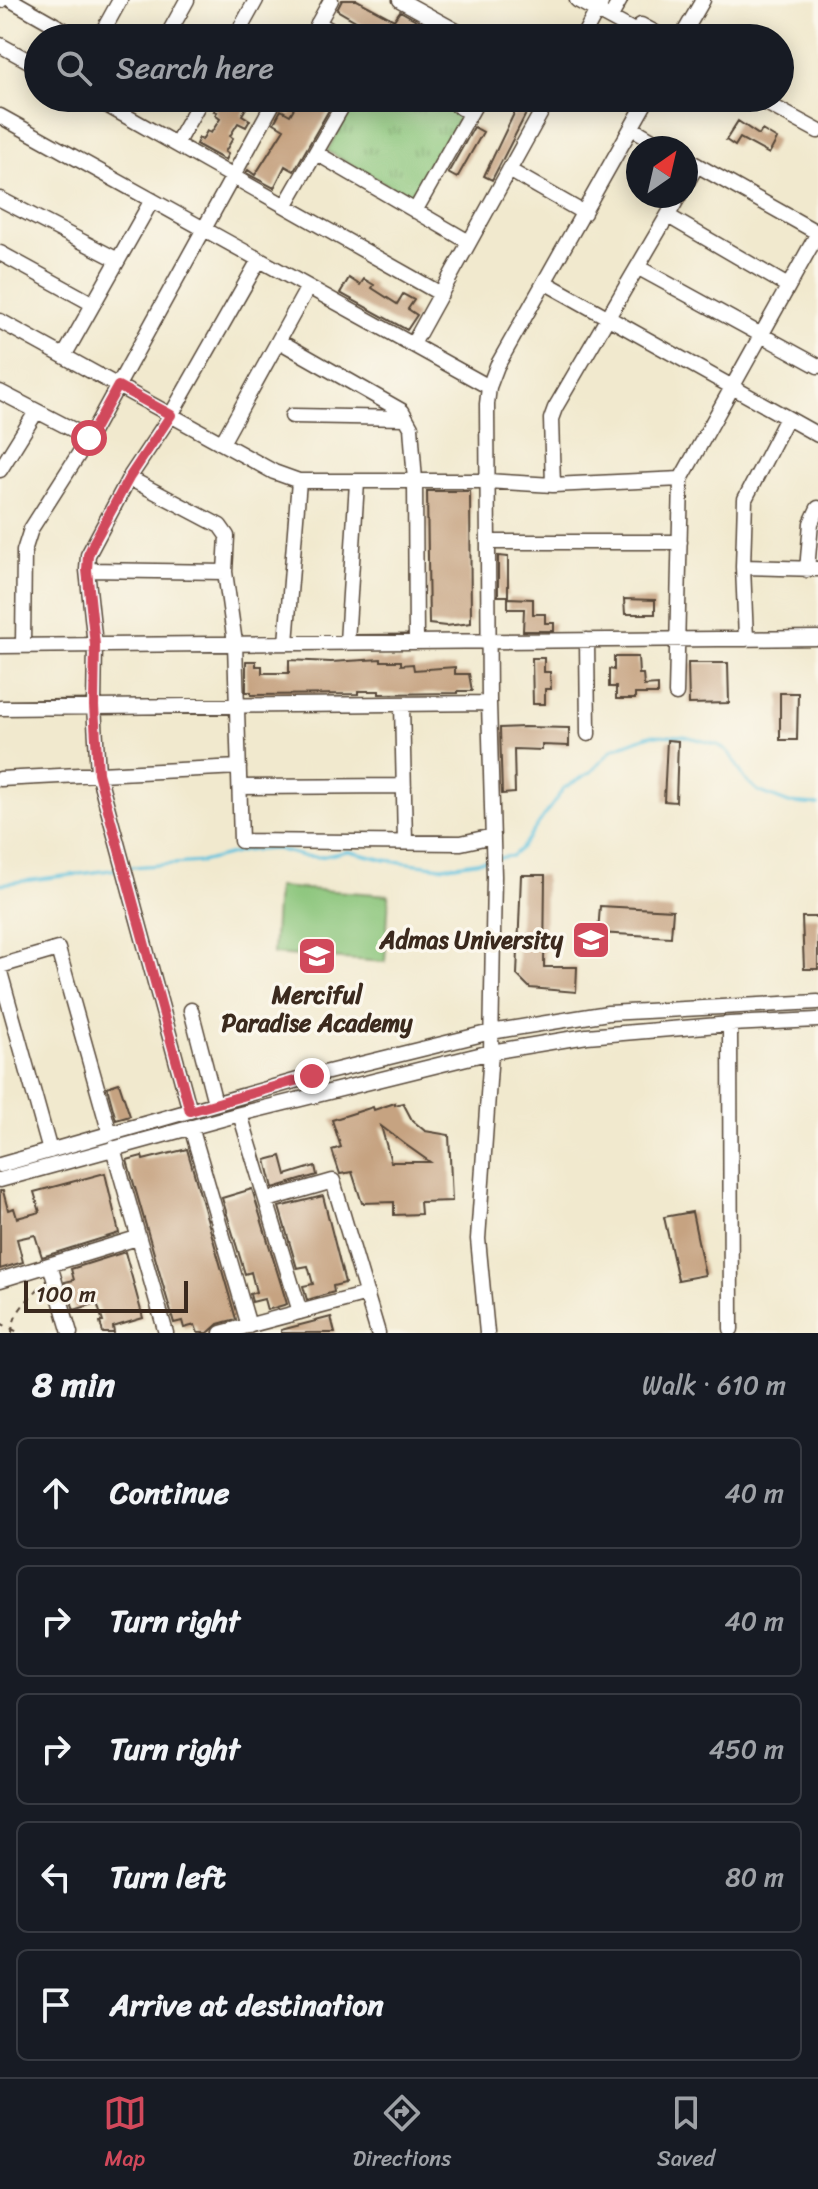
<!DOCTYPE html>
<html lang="en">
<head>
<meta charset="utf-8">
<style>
	:root { --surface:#171b24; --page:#20242c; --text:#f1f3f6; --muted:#9ea1a6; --line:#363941; --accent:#d1495b }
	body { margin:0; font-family:Sriracha,sans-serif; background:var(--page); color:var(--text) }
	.compass { position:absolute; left:626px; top:136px; width:72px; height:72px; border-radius:50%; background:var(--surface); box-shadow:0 4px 20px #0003; rotate:34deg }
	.scale { position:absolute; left:24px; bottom:20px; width:164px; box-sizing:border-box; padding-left:8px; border:4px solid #3b2a1e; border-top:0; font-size:22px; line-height:28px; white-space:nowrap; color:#3b2a1e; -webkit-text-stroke:6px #fbf7ec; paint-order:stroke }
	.stop { position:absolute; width:24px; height:24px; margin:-18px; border:6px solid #d1495b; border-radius:50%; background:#fff }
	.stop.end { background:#d1495b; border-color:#fff; box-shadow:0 2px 8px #0008 }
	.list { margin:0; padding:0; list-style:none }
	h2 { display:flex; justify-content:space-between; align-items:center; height:104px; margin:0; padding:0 32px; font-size:34px }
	h2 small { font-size:26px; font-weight:400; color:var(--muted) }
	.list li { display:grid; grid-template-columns:52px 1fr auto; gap:24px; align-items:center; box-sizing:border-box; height:112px; margin:0 16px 16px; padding:0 16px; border:2px solid var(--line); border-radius:12px }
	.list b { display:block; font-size:30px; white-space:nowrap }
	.list em { font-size:26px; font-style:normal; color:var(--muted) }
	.icon { flex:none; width:44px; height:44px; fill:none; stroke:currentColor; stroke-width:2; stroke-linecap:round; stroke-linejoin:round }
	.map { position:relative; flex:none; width:818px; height:1333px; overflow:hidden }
	.search { position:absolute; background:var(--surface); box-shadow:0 4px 20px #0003; left:24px; right:24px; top:24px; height:88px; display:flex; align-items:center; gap:20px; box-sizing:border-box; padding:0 28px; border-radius:44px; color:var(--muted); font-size:30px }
	.sheet { height:744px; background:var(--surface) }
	nav { display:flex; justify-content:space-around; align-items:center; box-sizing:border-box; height:112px; border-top:2px solid var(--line); background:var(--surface); font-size:22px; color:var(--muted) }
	nav a { display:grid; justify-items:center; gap:4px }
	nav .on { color:var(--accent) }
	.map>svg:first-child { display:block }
	.grass { fill:#8ac57a; stroke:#62784c; stroke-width:2 }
	.park { fill:url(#park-tufts); stroke:#62784c; stroke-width:2 }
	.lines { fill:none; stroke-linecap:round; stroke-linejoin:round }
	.stream { stroke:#60c2de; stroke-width:3 }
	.building { fill:#c6a381; fill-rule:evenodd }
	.minor-casing { stroke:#564738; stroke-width:17 }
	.path { stroke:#564738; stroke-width:2; stroke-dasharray:6 6; stroke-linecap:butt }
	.minor { stroke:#fff; stroke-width:14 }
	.route { stroke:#d1495b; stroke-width:10 }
	.labels { text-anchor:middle; stroke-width:7; stroke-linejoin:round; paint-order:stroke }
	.poi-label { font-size:24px; font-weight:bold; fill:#3b2a1e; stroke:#fbf7ec; text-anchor:end }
</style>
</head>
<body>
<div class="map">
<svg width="818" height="1333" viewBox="0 0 818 1333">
	<defs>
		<pattern id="park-tufts" width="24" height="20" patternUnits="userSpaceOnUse" patternTransform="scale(2)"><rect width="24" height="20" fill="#8ac57a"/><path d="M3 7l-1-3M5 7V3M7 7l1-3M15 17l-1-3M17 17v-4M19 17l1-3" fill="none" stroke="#72a063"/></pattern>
	</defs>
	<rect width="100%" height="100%" fill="#fbf7ec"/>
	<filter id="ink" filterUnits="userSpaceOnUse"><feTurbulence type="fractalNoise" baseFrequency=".0125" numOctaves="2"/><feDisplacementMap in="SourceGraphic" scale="16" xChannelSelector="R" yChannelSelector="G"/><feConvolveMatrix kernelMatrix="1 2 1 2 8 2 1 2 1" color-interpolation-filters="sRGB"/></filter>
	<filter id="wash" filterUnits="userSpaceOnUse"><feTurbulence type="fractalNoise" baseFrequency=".006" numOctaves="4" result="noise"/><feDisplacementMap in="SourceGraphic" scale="32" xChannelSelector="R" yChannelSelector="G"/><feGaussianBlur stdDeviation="1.8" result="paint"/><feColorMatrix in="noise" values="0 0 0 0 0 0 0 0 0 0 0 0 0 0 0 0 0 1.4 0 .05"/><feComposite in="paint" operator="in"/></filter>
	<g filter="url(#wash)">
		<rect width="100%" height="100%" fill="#f1e9ce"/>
		<!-- grass -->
		<path class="grass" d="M 277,887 L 389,895 L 385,962 L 273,954 Z"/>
		<!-- park -->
		<path class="park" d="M 357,98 L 431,98 L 461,115 L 413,199 L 327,151 Z"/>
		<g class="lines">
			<!-- stream -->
			<path class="stream" d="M 496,858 L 512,856 L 522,847 L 564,788 L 591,772 L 613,749 L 650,735 L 685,736 L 718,745 L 730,754 L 745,779 L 758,791 L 789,803 L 818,805
				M 131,867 L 201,862 L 244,851 L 276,849 L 302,856 L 320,857 L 348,851 L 385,860 L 442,867 L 489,860
				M 0,884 L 119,869"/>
		</g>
		<g id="blocks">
			<!-- building -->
			<path class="building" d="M 342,0 L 357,0 L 394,20 L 400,11 L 448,38 L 385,38 L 337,10 Z
				M 223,98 L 252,98 L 242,115 L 250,120 L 246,127 L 238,123 L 230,136 L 233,138 L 225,152 L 228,154 L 225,160 L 196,144 L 199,138 L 202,140 L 207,131 L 211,133 L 220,119 L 215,115 L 217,112 L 214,111 Z
				M 300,98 L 325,98 L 321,105 L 329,110 L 294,171 L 285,166 L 274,188 L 246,173 L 248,170 L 255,175 L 284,129 L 274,123 L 281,110 L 290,115 Z
				M 519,103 L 529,108 L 492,180 L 484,176 Z
				M 738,121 L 759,135 L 762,130 L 777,139 L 769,154 L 740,138 L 735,146 L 726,140 Z
				M 474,127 L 483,132 L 457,178 L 448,173 Z
				M 349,278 L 360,285 L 364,279 L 374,285 L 372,288 L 397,304 L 403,294 L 414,300 L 408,309 L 417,315 L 407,330 L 340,293 Z
				M 427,491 L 470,491 L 471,623 L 446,626 L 429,624 Z
				M 498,556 L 508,557 L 508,596 L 498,596 Z
				M 508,598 L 533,599 L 533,614 L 545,614 L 545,623 L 554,623 L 554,631 L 523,631 L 524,609 L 508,609 Z
				M 624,599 L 655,600 L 655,614 L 625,614 Z
				M 614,657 L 638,657 L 639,674 L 643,674 L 644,686 L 658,685 L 658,694 L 635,694 L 635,699 L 616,699 L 616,687 L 609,687 L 609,669 L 614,670 Z
				M 532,658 L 544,658 L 544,672 L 550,672 L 551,689 L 545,689 L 545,704 L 533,704 Z
				M 381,659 L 381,661 L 401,661 L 401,665 L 413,664 L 414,670 L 455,667 L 455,674 L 469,674 L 472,691 L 458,691 L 458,693 L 379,694 L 379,691 L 358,691 L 358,694 L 251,695 L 251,692 L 246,692 L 246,661 L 256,661 L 256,666 L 262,666 L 262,673 L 289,673 L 289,660 L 331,662 Z
				M 688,663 L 728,663 L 729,703 L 689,704 Z
				M 780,693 L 798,693 L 797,740 L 780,740 Z
				M 524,727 L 569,728 L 569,746 L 542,745 L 542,750 L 514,749 L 515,793 L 502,794 L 500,728 Z
				M 667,740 L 678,741 L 676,802 L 664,801 Z
				M 521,875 L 545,875 L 544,967 L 577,967 L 576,992 L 530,988 L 517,975 Z
				M 600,906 L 673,910 L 671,937 L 598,933 Z
				M 802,917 L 818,917 L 818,969 L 804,969 Z
				M 119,1083 L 130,1116 L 116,1120 L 107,1087 Z
				M 395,1103 L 395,1105 L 403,1103 L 412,1120 L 425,1131 L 449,1135 L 452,1201 L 420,1202 L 421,1214 L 394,1215 L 394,1202 L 362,1203 L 352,1172 L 340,1174 L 332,1150 L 341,1147 L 332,1120 L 373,1107 L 374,1110 ZM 381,1126 L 406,1145 L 430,1162 L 391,1162 Z
				M 187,1149 L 236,1319 L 218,1324 L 208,1333 L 198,1333 L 195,1325 L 184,1328 L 182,1321 L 174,1323 L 127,1160 L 142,1156 L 143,1160 Z
				M 281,1156 L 286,1175 L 315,1166 L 317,1175 L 273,1188 L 266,1160 Z
				M 105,1173 L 119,1233 L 42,1257 L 35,1235 L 17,1239 L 23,1262 L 0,1269 L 0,1191 L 3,1191 L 8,1210 L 14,1208 L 17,1218 L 40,1212 L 34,1192 Z
				M 252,1189 L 287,1304 L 267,1310 L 264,1299 L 252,1302 L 250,1294 L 256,1292 L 251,1272 L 245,1274 L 222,1198 Z
				M 323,1196 L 345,1283 L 333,1286 L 334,1292 L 307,1300 L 303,1286 L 313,1284 L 308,1266 L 297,1268 L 279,1207 Z
				M 692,1212 L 705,1275 L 678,1280 L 664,1217 Z
				M 125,1252 L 143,1318 L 113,1327 L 114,1333 L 103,1333 L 100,1322 L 103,1322 L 97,1303 L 74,1310 L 65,1282 L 74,1280 L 71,1269 Z
				M 331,1317 L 335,1333 L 281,1333 L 281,1330 Z"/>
		</g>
	</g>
	<g filter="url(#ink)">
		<use href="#blocks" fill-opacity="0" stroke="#564738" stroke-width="2"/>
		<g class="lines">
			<defs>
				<path id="minor" d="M 11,0 L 78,38
					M 400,0 L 469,38
					M 577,0 L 647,38
					M 0,1 L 1,0
					M 610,18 L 620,0
					M 318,23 L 344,38
					M 641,25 L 665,38
					M 99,38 L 120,0
					M 166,38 L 187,0
					M 235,38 L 256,0
					M 310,38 L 331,0
					M 582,38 L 601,3
					M 681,38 L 703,0
					M 0,45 L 38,66
					M 94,98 L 441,294
					M 445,98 L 470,113
					M 757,98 L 818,131
					M 0,116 L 489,387
					M 632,128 L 666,148
					M 176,144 L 202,98
					M 316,153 L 469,242
					M 686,159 L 818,233
					M 509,170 L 584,213
					M 686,184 L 697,165
					M 0,199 L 118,260
					M 285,206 L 347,98
					M 415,211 L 479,98
					M 668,216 L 788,286
					M 0,253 L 93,304
					M 639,268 L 818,366
					M 546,283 L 818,435
					M 0,321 L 274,472 L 299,481 L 487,481 L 553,485 L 681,479
					M 279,341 L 402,411 L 411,427 L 415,481 L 416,642
					M 413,344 L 549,98
					M 64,356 L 152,200
					M 0,392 L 89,438
					M 292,416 L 406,418
					M 222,443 L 308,287
					M 0,470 L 36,412
					M 129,478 L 220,526 L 227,536 L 225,572 L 235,643 L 241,841 L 461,843 L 493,836
					M 553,485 L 551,419 L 555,408 L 679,196
					M 488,542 L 680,542
					M 743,567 L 818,569
					M 87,570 L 225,572
					M 807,570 L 811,523 L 818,508
					M 746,639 L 743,567 L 745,499 L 787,418
					M 587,640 L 588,734
					M 347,642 L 357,482
					M 286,643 L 299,481
					M 23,645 L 24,551 L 31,529 L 89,438 L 276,98
					M 0,646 L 818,638
					M 676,694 L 681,479 L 818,233
					M 402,704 L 405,842
					M 0,708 L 489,703
					M 0,779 L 239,767
					M 240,787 L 404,786
					M 0,966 L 58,949 L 110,1134
					M 0,972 L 50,1151
					M 191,1010 L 215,1103
					M 730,1024 L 731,1329
					M 190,1111 L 98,773 L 94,706 L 95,645 L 87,570 L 88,555 L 129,478 L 171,415 L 259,260
					M 240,1114 L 300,1312
					M 191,1127 L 249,1326
					M 113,1148 L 166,1333
					M 0,1165 L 312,1076 L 491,1032 L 608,1013 L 818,1002
					M 0,1180 L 240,1114 L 491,1052 L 587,1036 L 730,1024 L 818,1020
					M 267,1200 L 333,1181 L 378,1333
					M 50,1265 L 70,1333
					M 0,1280 L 137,1238
					M 221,1333 L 367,1294
					M 487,1333 L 478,1239 L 491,1052 L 494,876 L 489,703 L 487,404 L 489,387 L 497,366 L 648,98"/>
			</defs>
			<!-- minor casing -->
			<use href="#minor" class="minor-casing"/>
			<!-- path -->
			<path class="path" d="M 0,1323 L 20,1333
				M 12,1333 C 13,1311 28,1300 42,1285"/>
			<!-- minor -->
			<use href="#minor" class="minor"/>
		</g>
	</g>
	<g class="lines" filter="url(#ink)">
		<!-- route -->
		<path class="route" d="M 89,438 L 118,386 L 171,415 L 129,478 L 94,542 L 88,555 L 87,570 L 95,645 L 94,706 L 98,773 L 190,1111 L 312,1076"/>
	</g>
	<!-- icons -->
	<defs>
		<symbol id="university-square" viewBox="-11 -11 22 22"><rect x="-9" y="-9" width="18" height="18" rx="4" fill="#d1495b" stroke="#fbf7ec"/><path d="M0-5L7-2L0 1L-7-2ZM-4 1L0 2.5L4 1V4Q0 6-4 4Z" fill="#fff"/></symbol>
		<symbol id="school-square" viewBox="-11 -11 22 22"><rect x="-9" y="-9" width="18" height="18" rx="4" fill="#d1495b" stroke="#fbf7ec"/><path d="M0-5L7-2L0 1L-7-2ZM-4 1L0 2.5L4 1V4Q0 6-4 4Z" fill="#fff"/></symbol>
	</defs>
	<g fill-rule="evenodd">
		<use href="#university-square" x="569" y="918" width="44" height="44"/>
		<use href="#school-square" x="295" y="934" width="44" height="44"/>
	</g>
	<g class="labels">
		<!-- poi labels -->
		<g class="poi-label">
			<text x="563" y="948">Admas University</text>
			<text x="317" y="1003" text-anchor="middle">Merciful<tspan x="317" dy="28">Paradise Academy</tspan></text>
		</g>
	</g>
</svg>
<svg class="compass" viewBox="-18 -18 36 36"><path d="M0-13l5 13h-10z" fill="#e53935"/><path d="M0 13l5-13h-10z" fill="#9ea1a6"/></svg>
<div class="scale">100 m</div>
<div class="stop" style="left:89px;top:438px"></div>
<div class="stop end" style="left:312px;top:1076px"></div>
<div class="search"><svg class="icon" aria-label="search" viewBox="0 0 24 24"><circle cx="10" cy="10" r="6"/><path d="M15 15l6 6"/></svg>Search here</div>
</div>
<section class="sheet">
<h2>8 min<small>Walk · 610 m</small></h2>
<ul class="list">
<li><svg class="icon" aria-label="ahead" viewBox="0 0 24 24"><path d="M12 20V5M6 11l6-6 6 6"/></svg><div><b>Continue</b></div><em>40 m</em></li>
<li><svg class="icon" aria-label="right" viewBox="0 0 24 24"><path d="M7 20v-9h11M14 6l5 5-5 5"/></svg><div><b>Turn right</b></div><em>40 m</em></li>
<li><svg class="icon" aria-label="right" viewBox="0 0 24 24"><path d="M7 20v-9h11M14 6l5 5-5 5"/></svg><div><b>Turn right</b></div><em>450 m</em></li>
<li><svg class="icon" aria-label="left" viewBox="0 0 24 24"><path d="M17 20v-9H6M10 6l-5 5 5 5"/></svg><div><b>Turn left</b></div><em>80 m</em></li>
<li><svg class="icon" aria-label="arrive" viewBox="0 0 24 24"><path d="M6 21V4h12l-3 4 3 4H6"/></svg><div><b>Arrive at destination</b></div></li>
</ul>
</section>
<nav>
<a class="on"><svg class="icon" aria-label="map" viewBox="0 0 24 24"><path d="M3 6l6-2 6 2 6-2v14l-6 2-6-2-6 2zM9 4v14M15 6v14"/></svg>Map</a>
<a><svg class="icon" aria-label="directions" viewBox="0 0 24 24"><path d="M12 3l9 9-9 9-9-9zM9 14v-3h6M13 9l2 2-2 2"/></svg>Directions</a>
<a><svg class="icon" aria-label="saved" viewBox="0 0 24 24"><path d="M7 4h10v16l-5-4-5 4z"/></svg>Saved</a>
</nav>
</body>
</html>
